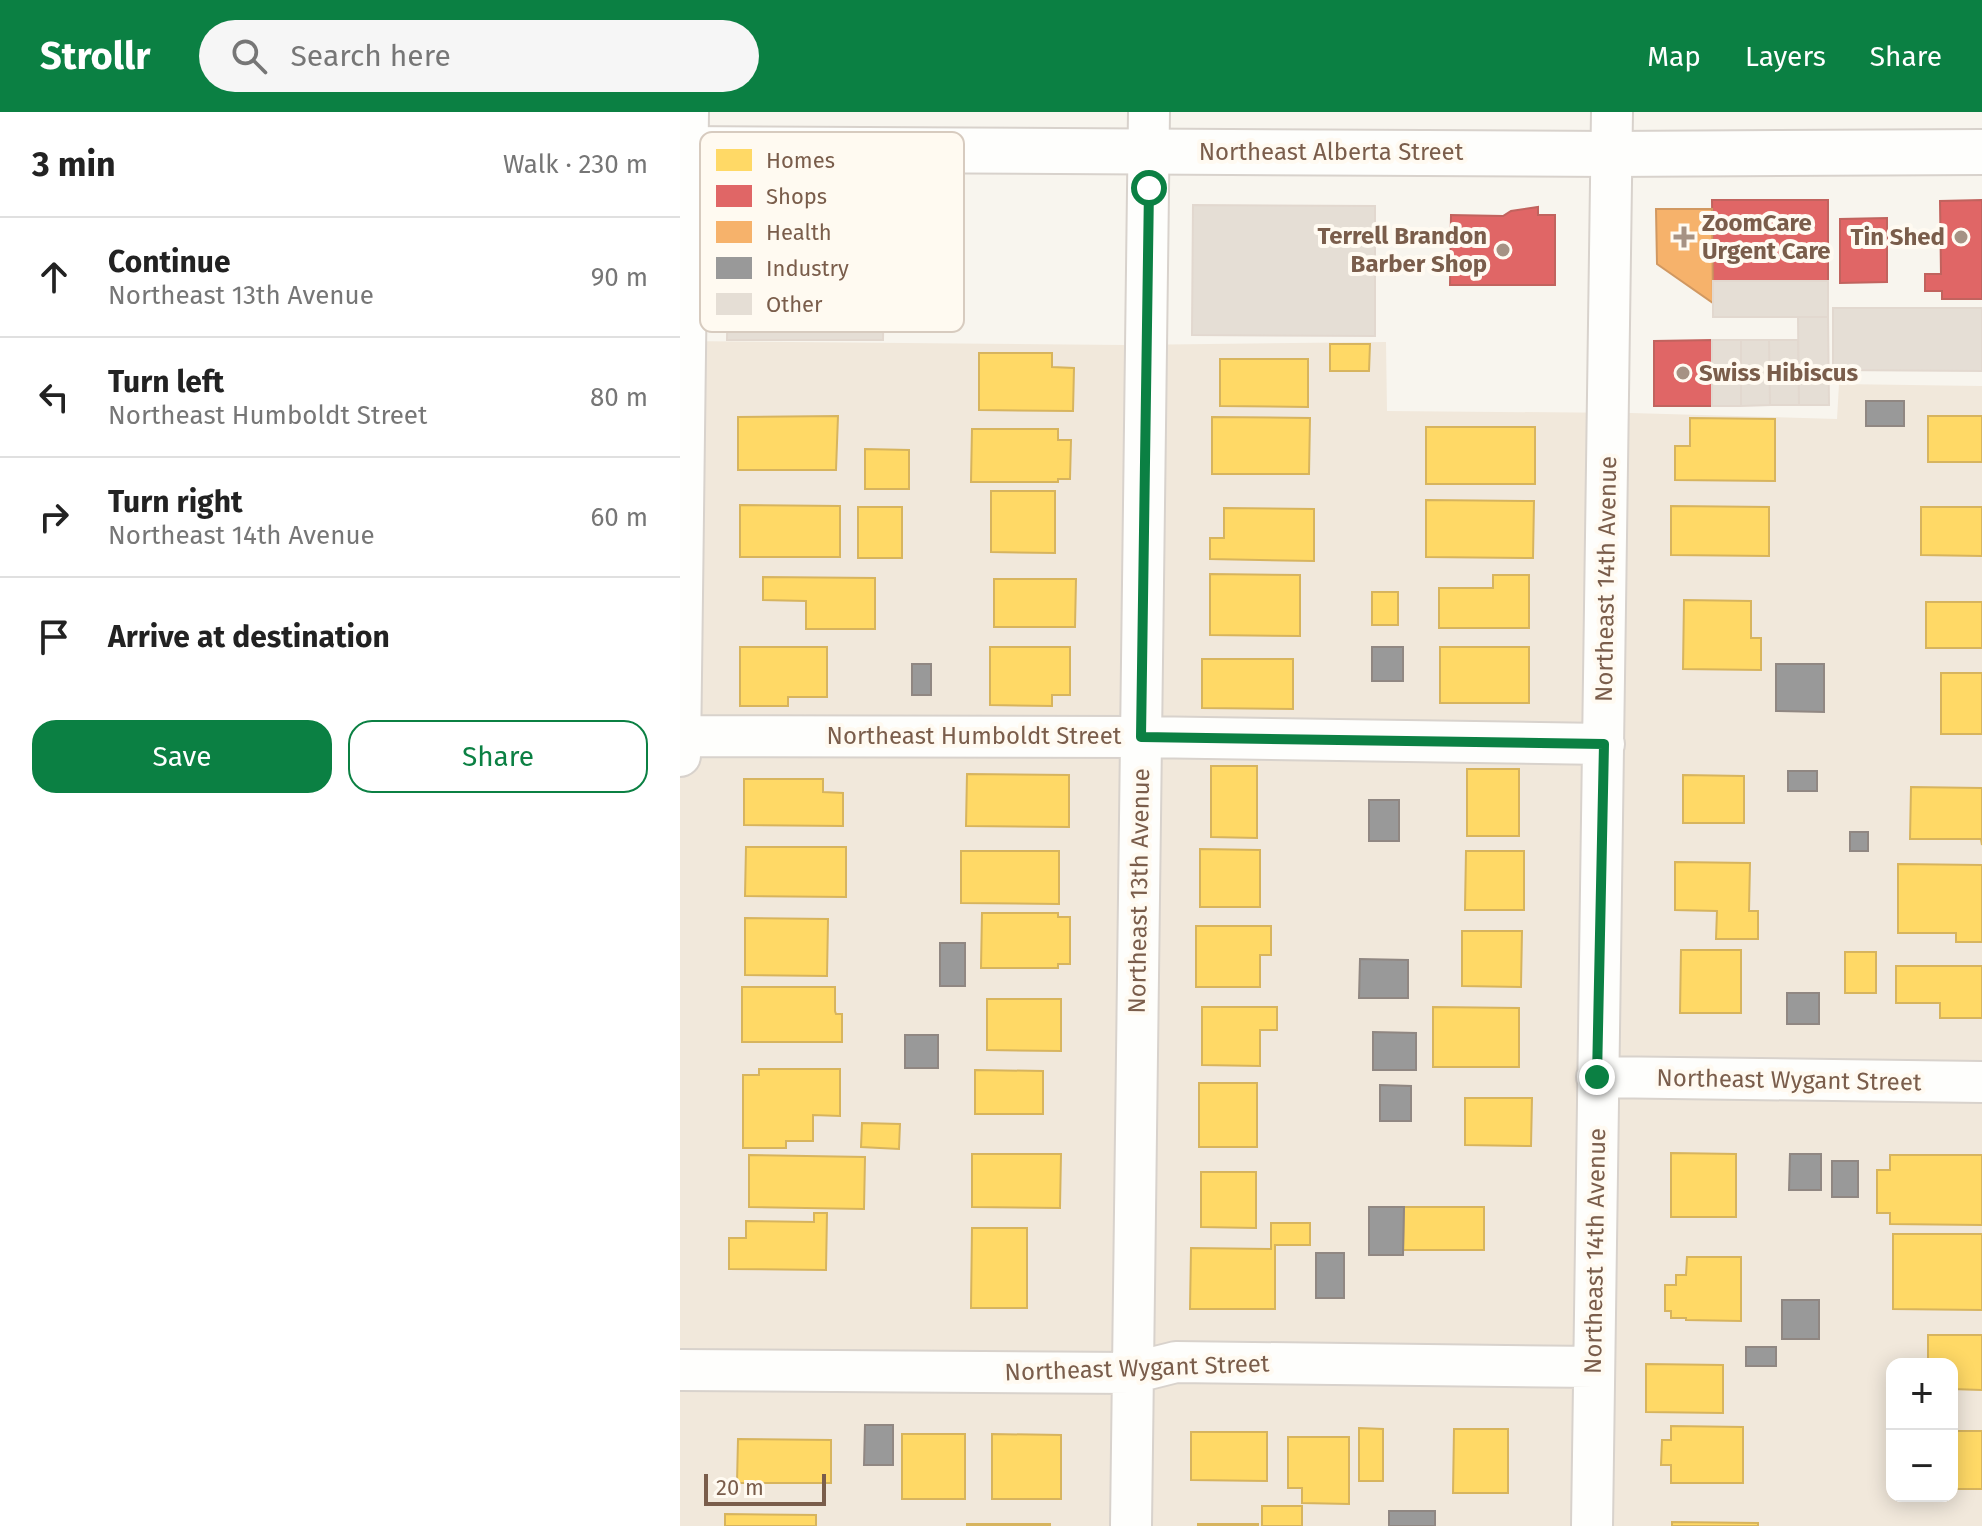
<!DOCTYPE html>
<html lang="en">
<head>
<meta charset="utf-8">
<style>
	:root { --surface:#fff; --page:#f6f6f6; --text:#222; --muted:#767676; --line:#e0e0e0; --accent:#0b8043 }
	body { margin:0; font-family:"Fira Sans",sans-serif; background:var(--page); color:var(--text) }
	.controls { position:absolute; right:24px; bottom:24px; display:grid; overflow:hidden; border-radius:16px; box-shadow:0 4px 20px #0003 }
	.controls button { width:72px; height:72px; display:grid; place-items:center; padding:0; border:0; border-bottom:2px solid var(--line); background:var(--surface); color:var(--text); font:40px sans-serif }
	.scale { position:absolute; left:24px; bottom:20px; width:122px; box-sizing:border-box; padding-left:8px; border:4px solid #7a5d4b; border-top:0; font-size:22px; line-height:28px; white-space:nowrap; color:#7a5d4b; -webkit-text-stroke:6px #fffaf1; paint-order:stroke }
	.stop { position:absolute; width:24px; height:24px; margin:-18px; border:6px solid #0b8043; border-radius:50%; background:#fff }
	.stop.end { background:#0b8043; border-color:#fff; box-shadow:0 2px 8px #0008 }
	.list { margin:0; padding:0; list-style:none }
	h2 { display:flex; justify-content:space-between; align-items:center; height:104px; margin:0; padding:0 32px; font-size:34px }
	h2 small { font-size:26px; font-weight:400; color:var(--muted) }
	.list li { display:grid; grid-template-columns:52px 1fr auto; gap:24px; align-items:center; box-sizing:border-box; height:120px; padding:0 32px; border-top:2px solid var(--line) }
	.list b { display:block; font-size:30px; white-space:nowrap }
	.list p { margin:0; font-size:26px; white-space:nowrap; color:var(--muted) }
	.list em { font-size:26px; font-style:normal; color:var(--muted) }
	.actions { display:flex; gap:16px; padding:24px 32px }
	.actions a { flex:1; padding:18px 0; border:2px solid var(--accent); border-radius:24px; text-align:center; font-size:28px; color:var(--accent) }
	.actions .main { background:var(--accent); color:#fff }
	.icon { flex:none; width:44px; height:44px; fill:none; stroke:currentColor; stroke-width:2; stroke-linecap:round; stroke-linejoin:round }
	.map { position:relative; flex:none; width:1302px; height:1414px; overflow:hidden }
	header { display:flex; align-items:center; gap:48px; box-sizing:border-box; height:112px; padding:0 40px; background:var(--accent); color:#fff }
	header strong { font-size:38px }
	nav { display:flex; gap:44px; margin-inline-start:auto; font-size:28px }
	.search { width:560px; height:72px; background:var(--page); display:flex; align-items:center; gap:20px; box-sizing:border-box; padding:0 28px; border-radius:44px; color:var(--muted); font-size:30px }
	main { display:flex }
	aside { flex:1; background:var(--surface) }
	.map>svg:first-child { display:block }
	.residential { fill:#f1e8db; fill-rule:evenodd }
	.homes { fill:#ffd966; stroke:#d7b45e; stroke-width:2 }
	.shops { fill:#e06666; stroke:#c1635e; stroke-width:2 }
	.health { fill:#f6b26b; stroke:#d19861; stroke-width:2 }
	.industry { fill:#999; stroke:#908782; stroke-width:2 }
	.building { fill:#e5ded5; stroke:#e2d8cf; stroke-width:2 }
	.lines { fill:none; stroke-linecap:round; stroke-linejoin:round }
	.minor-casing { stroke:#d8d2cc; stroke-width:44 }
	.tertiary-casing { stroke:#d8d2cc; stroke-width:48 }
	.minor { stroke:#fefefc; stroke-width:40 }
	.tertiary { stroke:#fefefc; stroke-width:44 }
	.route { stroke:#0b8043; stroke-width:10 }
	.poi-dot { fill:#a69284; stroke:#fffaf1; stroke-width:3 }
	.labels { text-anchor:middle; stroke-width:8; stroke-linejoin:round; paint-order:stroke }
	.street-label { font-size:24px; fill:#7a5d4b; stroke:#fffaf1 }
	.poi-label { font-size:24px; font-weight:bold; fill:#7a5d4b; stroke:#fffaf1; text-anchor:start }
	.key { fill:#fffaf1; stroke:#d7cbbf; stroke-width:2 }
	.key-label { font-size:22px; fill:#7a5d4b }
</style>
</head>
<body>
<header>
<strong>Strollr</strong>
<div class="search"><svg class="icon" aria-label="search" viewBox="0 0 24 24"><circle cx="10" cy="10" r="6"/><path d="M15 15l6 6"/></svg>Search here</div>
<nav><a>Map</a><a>Layers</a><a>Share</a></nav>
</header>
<main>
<aside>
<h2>3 min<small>Walk · 230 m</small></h2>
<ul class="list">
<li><svg class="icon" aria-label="ahead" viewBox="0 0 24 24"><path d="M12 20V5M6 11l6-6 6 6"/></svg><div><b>Continue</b><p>Northeast 13th Avenue</p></div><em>90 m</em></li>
<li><svg class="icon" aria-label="left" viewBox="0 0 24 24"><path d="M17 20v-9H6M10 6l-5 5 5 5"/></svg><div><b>Turn left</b><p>Northeast Humboldt Street</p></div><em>80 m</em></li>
<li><svg class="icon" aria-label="right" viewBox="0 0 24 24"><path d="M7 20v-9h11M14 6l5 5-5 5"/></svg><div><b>Turn right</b><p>Northeast 14th Avenue</p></div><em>60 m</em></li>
<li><svg class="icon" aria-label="arrive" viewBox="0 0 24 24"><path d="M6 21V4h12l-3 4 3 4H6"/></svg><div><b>Arrive at destination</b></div></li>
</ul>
<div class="actions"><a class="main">Save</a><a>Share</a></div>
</aside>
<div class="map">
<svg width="1302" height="1414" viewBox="0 0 1302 1414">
	<rect width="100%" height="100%" fill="#f8f5ee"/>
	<!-- residential -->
	<path class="residential" d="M 0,229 L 445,233 L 706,230 L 707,299 L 951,301 L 1157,307 L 1159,272 L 1302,274 L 1302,1414 L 0,1414 ZM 1212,1252 L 1272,1252 L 1272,1384 L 1212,1384 Z"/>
	<!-- homes -->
	<path class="homes" d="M 650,232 L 690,232 L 689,259 L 650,259 Z
		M 299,241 L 372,241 L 372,255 L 394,256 L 393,299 L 299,298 Z
		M 540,247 L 628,247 L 628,295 L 540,294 Z
		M 158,304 L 156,358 L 58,358 L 58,305 Z
		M 1248,304 L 1302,304 L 1302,350 L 1248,350 Z
		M 532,305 L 630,306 L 629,362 L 532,362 Z
		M 1010,306 L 1095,307 L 1095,369 L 995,368 L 995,334 L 1010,334 Z
		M 746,315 L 855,315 L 855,372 L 746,372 Z
		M 292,317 L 378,317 L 378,328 L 391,328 L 390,367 L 378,367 L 378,370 L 291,370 Z
		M 185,337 L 229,338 L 229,377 L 185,377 Z
		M 311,379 L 375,379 L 375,441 L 311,440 Z
		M 746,388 L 854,389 L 853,446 L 746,445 Z
		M 60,393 L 160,394 L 160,445 L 60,445 Z
		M 991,394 L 1089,395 L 1089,444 L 991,443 Z
		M 178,395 L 222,395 L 222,446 L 178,446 Z
		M 1241,395 L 1302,395 L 1302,444 L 1241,443 Z
		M 544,396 L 634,397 L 634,449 L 530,447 L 530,426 L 544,426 Z
		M 530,462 L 620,463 L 620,524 L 530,523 Z
		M 813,463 L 849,463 L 849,516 L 759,516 L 759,476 L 813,476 Z
		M 83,465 L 195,466 L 195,517 L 126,517 L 126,489 L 83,488 Z
		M 314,467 L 396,467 L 395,515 L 314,515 Z
		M 692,480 L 718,480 L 718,513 L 692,513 Z
		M 1004,488 L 1071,489 L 1071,526 L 1081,526 L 1081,558 L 1003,557 Z
		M 1246,490 L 1302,490 L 1302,536 L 1246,536 Z
		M 60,535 L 147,535 L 147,585 L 108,585 L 108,594 L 60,594 Z
		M 310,535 L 390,535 L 390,583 L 372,583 L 372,594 L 310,593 Z
		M 760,535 L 849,535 L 849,591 L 760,591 Z
		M 522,547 L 613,547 L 613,597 L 522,596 Z
		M 1261,561 L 1302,561 L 1302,622 L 1261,622 Z
		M 531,654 L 577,654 L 577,726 L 531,725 Z
		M 787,657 L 839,657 L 839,724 L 787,724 Z
		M 287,662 L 389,663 L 389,715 L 286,714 Z
		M 1003,663 L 1064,664 L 1064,711 L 1003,711 Z
		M 64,667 L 143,667 L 143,680 L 163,681 L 163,714 L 64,713 Z
		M 1231,675 L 1302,676 L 1302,733 L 1301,727 L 1230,727 Z
		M 66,735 L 166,735 L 166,785 L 65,784 Z
		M 520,737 L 580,738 L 580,795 L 520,795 Z
		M 281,739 L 379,739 L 379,792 L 281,791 Z
		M 786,739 L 844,739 L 844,798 L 785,798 Z
		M 995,750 L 1070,751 L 1069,799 L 1078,799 L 1078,827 L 1036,827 L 1037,799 L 995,798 Z
		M 1218,752 L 1302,753 L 1302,830 L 1276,830 L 1276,821 L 1218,821 Z
		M 302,801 L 378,801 L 378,805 L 390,805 L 390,852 L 378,852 L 378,856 L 301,856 Z
		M 65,806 L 148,807 L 147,864 L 65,863 Z
		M 516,814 L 591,814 L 591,843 L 580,843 L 580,875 L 516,875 Z
		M 782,819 L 842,819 L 841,875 L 782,874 Z
		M 1001,838 L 1061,838 L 1061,901 L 1000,901 Z
		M 1165,840 L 1196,840 L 1196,881 L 1165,881 Z
		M 1216,854 L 1302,854 L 1302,906 L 1260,906 L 1260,891 L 1216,891 Z
		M 62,875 L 155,875 L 155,899 L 156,902 L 162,902 L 162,930 L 62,930 Z
		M 307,887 L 381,887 L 381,939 L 307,938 Z
		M 522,895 L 597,895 L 597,918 L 580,918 L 580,954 L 522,953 Z
		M 753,895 L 839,896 L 839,955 L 753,955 Z
		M 79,957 L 160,957 L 160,1004 L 133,1003 L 133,1029 L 106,1029 L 106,1036 L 63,1036 L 63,963 L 79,963 Z
		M 295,958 L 363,959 L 363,1002 L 295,1002 Z
		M 519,971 L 577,971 L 577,1035 L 519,1035 Z
		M 785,986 L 852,986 L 851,1034 L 785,1033 Z
		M 182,1011 L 220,1012 L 219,1037 L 181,1035 Z
		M 991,1041 L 1056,1042 L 1056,1105 L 991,1105 Z
		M 292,1042 L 381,1042 L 380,1096 L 292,1095 Z
		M 69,1043 L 185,1045 L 184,1097 L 69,1095 Z
		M 1210,1043 L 1302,1043 L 1302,1113 L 1210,1112 L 1210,1101 L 1197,1101 L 1197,1058 L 1210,1058 Z
		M 521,1060 L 576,1060 L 576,1116 L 521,1115 Z
		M 724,1095 L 804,1095 L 804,1138 L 723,1138 Z
		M 134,1101 L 147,1101 L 146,1158 L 49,1157 L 49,1126 L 66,1126 L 66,1109 L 134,1110 Z
		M 591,1111 L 630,1111 L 630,1133 L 595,1133 L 595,1197 L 510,1197 L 511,1136 L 591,1137 Z
		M 292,1116 L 347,1116 L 347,1196 L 291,1196 Z
		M 1213,1122 L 1302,1122 L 1302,1198 L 1213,1197 Z
		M 1007,1145 L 1061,1145 L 1061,1209 L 1006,1208 L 1006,1206 L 991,1206 L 991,1199 L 985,1199 L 985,1173 L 996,1173 L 996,1163 L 1006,1163 Z
		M 1248,1223 L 1302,1223 L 1302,1278 L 1272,1277 L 1272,1252 L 1248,1252 Z
		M 966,1252 L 1043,1253 L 1043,1301 L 966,1300 Z
		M 991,1314 L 1063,1315 L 1063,1371 L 991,1371 L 991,1353 L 981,1353 L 982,1328 L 991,1328 Z
		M 679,1316 L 703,1317 L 703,1369 L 679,1369 Z
		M 774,1317 L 828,1317 L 828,1381 L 773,1381 Z
		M 1272,1319 L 1302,1319 L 1302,1377 L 1272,1377 Z
		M 511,1320 L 587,1320 L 587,1369 L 511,1368 Z
		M 222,1322 L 285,1322 L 285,1387 L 222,1387 Z
		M 312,1322 L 381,1323 L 381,1387 L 312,1387 Z
		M 608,1325 L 669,1325 L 669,1392 L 622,1391 L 622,1376 L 608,1376 Z
		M 58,1327 L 151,1328 L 151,1371 L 57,1371 Z
		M 582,1394 L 622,1394 L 622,1414 L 582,1414 Z
		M 45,1402 L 136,1403 L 136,1414 L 45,1414 Z
		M 992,1410 L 1078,1411 L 1078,1414 L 992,1414 Z
		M 287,1412 L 370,1412 L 370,1414 L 287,1414 Z
		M 518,1412 L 578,1412 L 578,1414 L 518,1414 Z"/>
	<!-- shops -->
	<path class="shops" d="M 1032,88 L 1148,88 L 1148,169 L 1033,169 Z
		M 1302,88 L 1302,187 L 1262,187 L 1262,179 L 1245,179 L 1245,162 L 1261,162 L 1260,89 Z
		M 858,95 L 858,103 L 875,103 L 875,173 L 770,173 L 771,103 L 823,104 L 831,99 Z
		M 1207,106 L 1207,170 L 1160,171 L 1160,107 Z
		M 1032,228 L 1032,294 L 974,294 L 974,229 Z"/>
	<!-- health -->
	<path class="health" d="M 976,97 L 1032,97 L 1033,191 L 977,152 Z"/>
	<!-- industry -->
	<path class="industry" d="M 1186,289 L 1224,289 L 1224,314 L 1186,314 Z
		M 692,535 L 723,535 L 723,569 L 692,569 Z
		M 232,552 L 251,552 L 251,583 L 232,583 Z
		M 1096,552 L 1144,552 L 1144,600 L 1096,599 Z
		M 1108,659 L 1137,659 L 1137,679 L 1108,679 Z
		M 689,688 L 719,688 L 719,729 L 689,729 Z
		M 1170,720 L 1188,720 L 1188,739 L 1170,739 Z
		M 260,831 L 285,831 L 285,874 L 260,874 Z
		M 680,847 L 728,848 L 728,886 L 679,886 Z
		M 1107,881 L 1139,881 L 1139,912 L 1107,912 Z
		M 693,920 L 736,921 L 736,958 L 693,958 Z
		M 225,923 L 258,923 L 258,956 L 225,956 Z
		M 700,973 L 731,974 L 731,1009 L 700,1009 Z
		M 1110,1042 L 1141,1042 L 1141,1078 L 1109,1078 Z
		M 1152,1049 L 1178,1049 L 1178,1085 L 1152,1085 Z
		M 689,1095 L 724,1095 L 723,1143 L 689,1143 Z
		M 636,1141 L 664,1141 L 664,1186 L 636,1186 Z
		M 1102,1188 L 1139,1188 L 1139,1227 L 1102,1227 Z
		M 1066,1235 L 1096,1235 L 1096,1254 L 1066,1254 Z
		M 185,1313 L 213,1313 L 213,1353 L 184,1353 Z
		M 709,1399 L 755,1399 L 755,1414 L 709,1414 Z"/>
	<!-- building -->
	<path class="building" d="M 513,93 L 695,94 L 695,224 L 512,223 Z
		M 48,153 L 204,154 L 203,228 L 47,228 Z
		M 1033,169 L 1148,169 L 1148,205 L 1033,205 Z
		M 1153,196 L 1302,196 L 1302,259 L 1153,258 Z
		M 1118,205 L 1148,205 L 1149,293 L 1119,293 Z
		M 1032,228 L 1061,228 L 1061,294 L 1032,294 Z
		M 1061,228 L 1089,228 L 1090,293 L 1061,294 Z
		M 1089,228 L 1118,228 L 1119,293 L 1090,293 Z"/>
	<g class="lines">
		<defs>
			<path id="minor" d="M 0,624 L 461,625 L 924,632
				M 0,644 L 8,0
				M 917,965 L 1302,970
				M 0,1258 L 452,1261 L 496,1250 L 914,1255
				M 451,1414 L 469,0
				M 912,1414 L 932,0"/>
			<path id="tertiary" d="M 0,37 L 931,42 L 1302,40"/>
		</defs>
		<!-- minor casing -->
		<use href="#minor" class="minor-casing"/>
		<!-- tertiary casing -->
		<use href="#tertiary" class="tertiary-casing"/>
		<!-- minor -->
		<use href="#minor" class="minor"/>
		<!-- tertiary -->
		<use href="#tertiary" class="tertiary"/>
	</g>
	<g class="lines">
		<!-- route -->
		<path class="route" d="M 469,76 L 461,625 L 924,632 L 917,965"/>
	</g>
	<!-- markers -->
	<g class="poi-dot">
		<path d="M1000 113h8v8h8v8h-8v8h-8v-8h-8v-8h8z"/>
		<circle cx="1281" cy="125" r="8"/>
		<circle cx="823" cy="138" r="8"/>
		<circle cx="1003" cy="261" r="8"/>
	</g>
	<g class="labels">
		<!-- street labels -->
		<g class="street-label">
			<text x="651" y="48">Northeast Alberta Street</text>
			<text transform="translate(926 467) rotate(-89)" y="8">Northeast 14th Avenue</text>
			<text x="294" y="632">Northeast Humboldt Street</text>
			<text transform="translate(459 779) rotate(-89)" y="8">Northeast 13th Avenue</text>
			<text transform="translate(1109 968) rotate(1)" y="8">Northeast Wygant Street</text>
			<text transform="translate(915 1139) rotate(-89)" y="8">Northeast 14th Avenue</text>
			<text transform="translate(457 1256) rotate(-2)" y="8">Northeast Wygant Street</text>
		</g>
		<!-- poi labels -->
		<g class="poi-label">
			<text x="1022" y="119">ZoomCare<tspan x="1022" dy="28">Urgent Care</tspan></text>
			<text x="807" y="132" text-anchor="end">Terrell Brandon<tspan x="807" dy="28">Barber Shop</tspan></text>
			<text x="1265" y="133" text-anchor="end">Tin Shed</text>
			<text x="1019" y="269">Swiss Hibiscus</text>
		</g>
	</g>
	<!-- legend -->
	<rect x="20" y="20" width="264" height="200" rx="12" class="key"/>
	<rect x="36" y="37" width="36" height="22" fill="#ffd966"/>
	<rect x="36" y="73" width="36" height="22" fill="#e06666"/>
	<rect x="36" y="109" width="36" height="22" fill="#f6b26b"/>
	<rect x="36" y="145" width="36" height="22" fill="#999"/>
	<rect x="36" y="181" width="36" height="22" fill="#e5ded5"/>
	<g class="key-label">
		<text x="86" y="56">Homes</text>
		<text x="86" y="92">Shops</text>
		<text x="86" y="128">Health</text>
		<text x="86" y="164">Industry</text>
		<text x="86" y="200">Other</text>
	</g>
</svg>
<div class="controls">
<button>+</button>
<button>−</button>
</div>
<div class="scale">20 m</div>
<div class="stop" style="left:469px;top:76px"></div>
<div class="stop end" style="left:917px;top:965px"></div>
</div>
</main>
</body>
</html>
